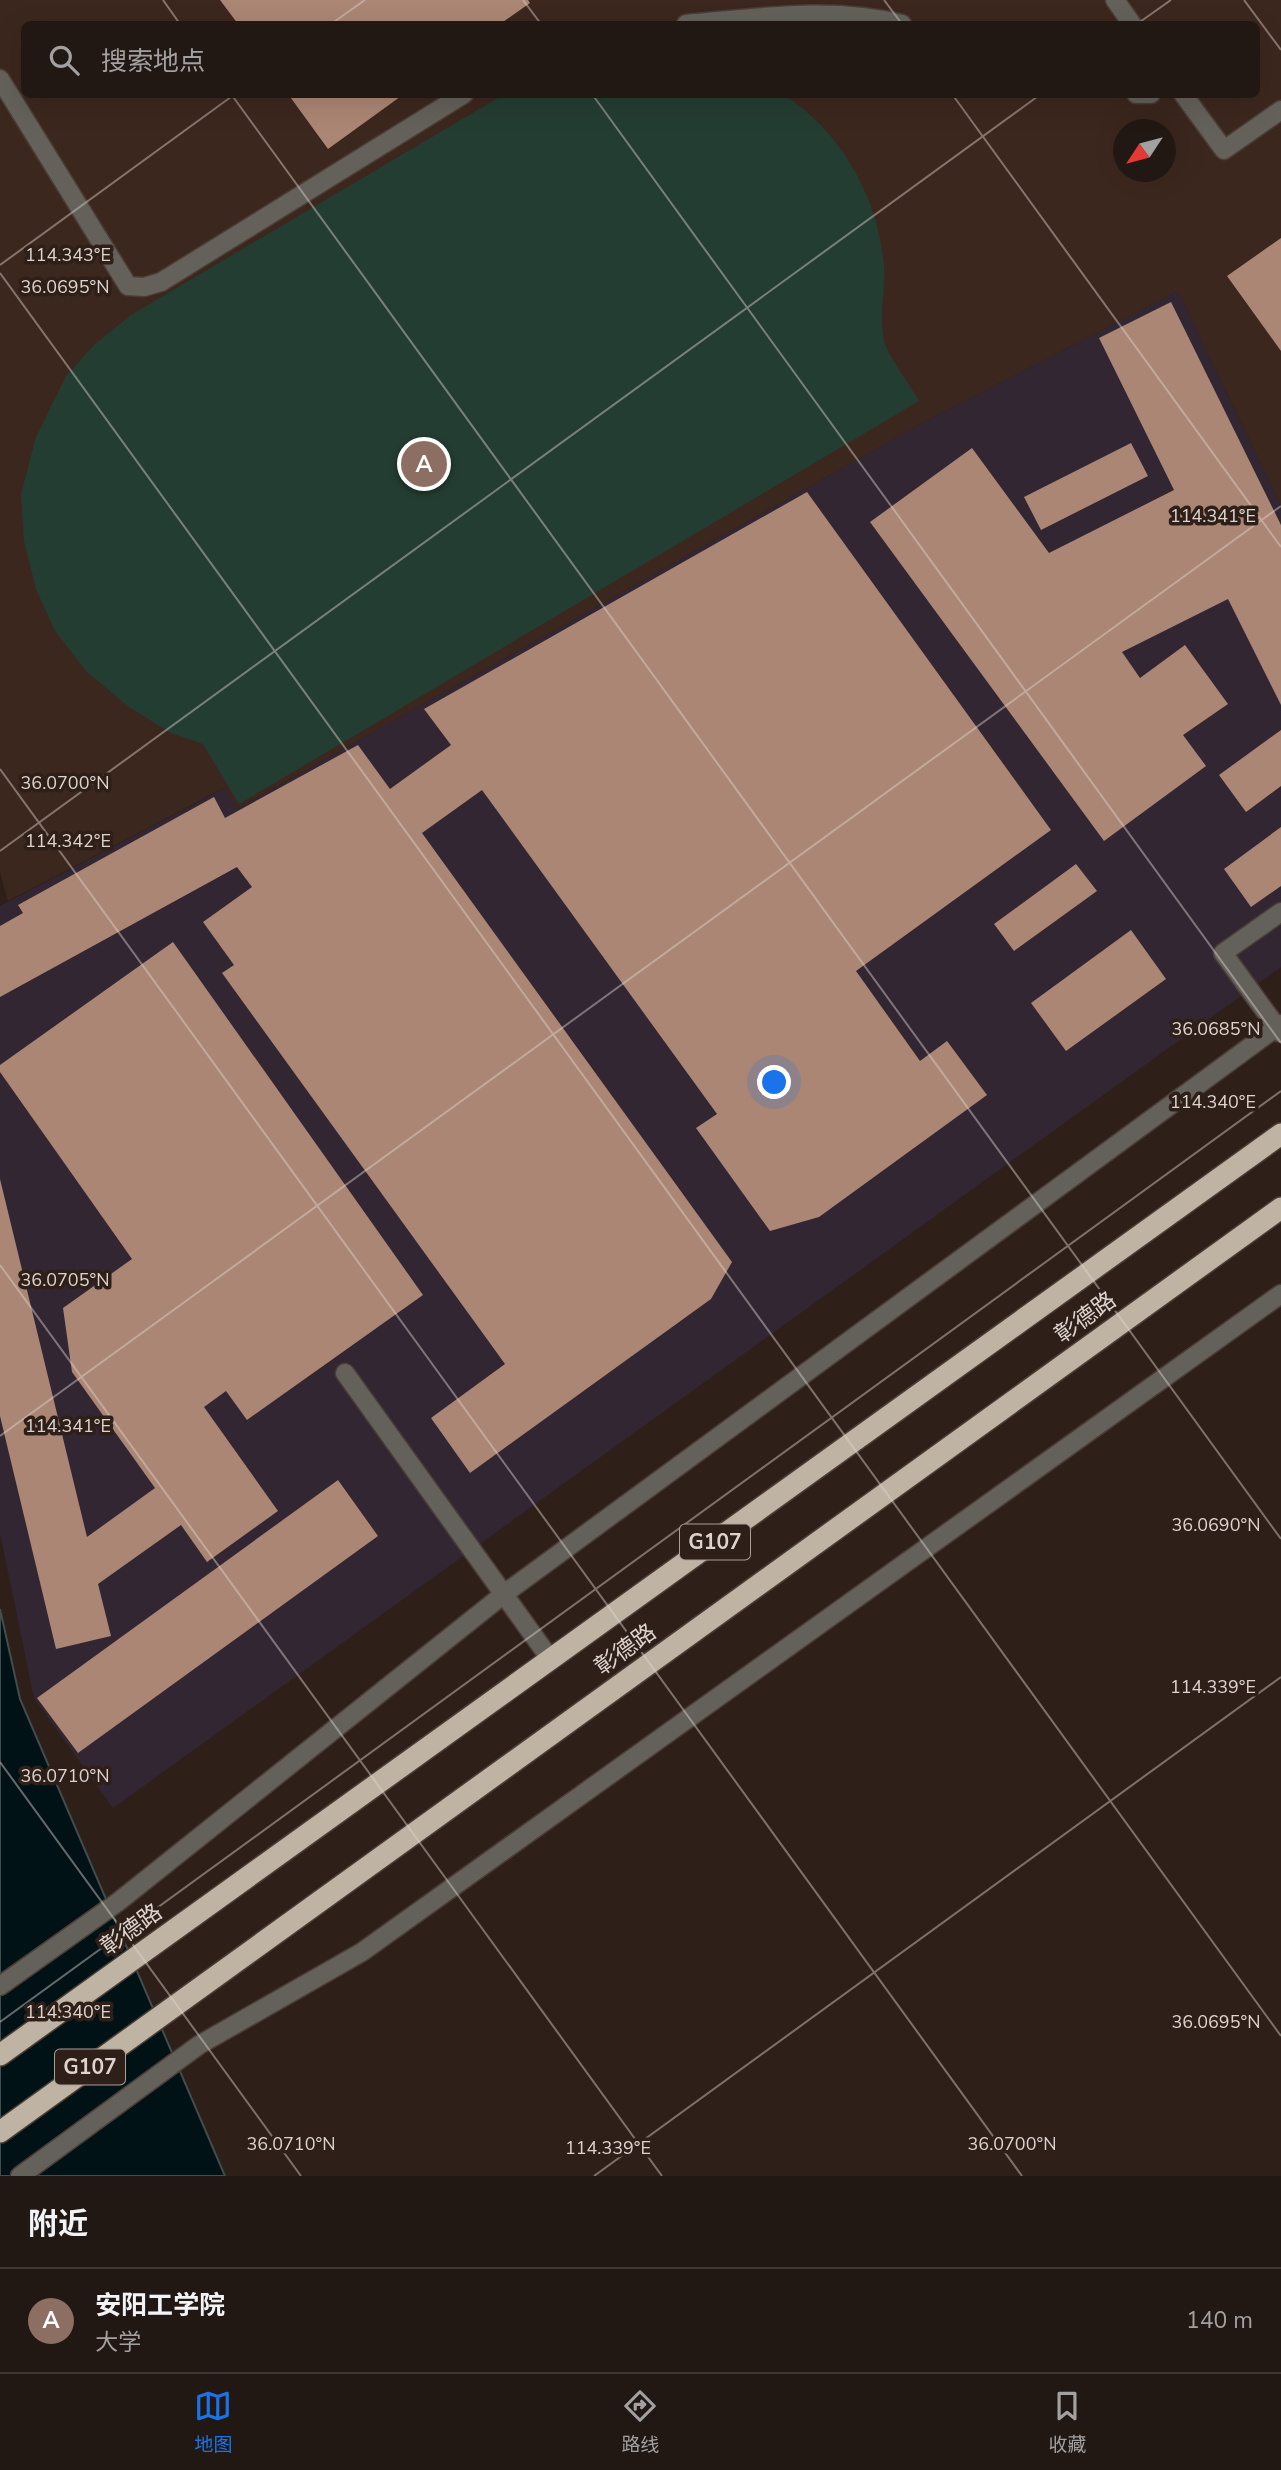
<!DOCTYPE html>
<html lang="zh">
<head>
<meta charset="utf-8">
<style>
	:root { --surface:#221813; --page:#2a211c; --text:#f1f3f6; --muted:#a2a0a0; --line:#3f3733; --accent:#1a73e8 }
	body { margin:0; font-family:"Nunito Sans","Noto Sans SC",sans-serif; background:var(--page); color:var(--text) }
	.compass { position:absolute; left:1113px; top:119px; width:63px; height:63px; border-radius:50%; background:var(--surface); box-shadow:0 7px 28px #0002; rotate:234deg }
	.you { position:absolute; left:775px; top:1083px; width:24px; height:24px; margin:-18px; border:5px solid #fff; border-radius:50%; background:#1a73e8; box-shadow:0 0 0 10px #1a73e833 }
	.badge { display:grid; place-items:center; width:46px; height:46px; border-radius:50%; background:var(--accent); color:#fff; font-size:23px; font-weight:700 }
	.pin { position:absolute; translate:-50% -50%; border:4px solid #fff; box-shadow:0 2px 7px #0006 }
	.list { margin:0; padding:0; list-style:none }
	h2 { display:flex; justify-content:space-between; align-items:center; height:91px; margin:0; padding:0 28px; font-size:30px }
	h2 small { font-size:23px; font-weight:400; color:var(--muted) }
	.list li { display:grid; grid-template-columns:46px 1fr auto; gap:21px; align-items:center; box-sizing:border-box; height:105px; padding:0 28px; border-top:2px solid var(--line) }
	.list b { display:block; font-size:26px; white-space:nowrap }
	.list p { margin:0; font-size:23px; white-space:nowrap; color:var(--muted) }
	.list em { font-size:23px; font-style:normal; color:var(--muted) }
	.icon { flex:none; width:38px; height:38px; fill:none; stroke:currentColor; stroke-width:2; stroke-linecap:round; stroke-linejoin:round }
	.map { position:relative; flex:none; width:1281px; height:2176px; overflow:hidden }
	.search { position:absolute; background:var(--surface); box-shadow:0 7px 28px #0002; left:21px; right:21px; top:21px; height:77px; display:flex; align-items:center; gap:18px; box-sizing:border-box; padding:0 24px; border-radius:10px; color:var(--muted); font-size:26px }
	.sheet { height:196px; background:var(--surface) }
	nav { display:flex; justify-content:space-around; align-items:center; box-sizing:border-box; height:98px; border-top:2px solid var(--line); background:var(--surface); font-size:19px; color:var(--muted) }
	nav a { display:grid; justify-items:center; gap:4px }
	nav .on { color:var(--accent) }
	.map>svg:first-child { display:block }
	.commercial { fill:#332633 }
	.built { fill:#3c271e; fill-rule:evenodd }
	.green { fill:#243d32 }
	.water { fill:#001216; stroke:#434c4e; stroke-width:2 }
	.building { fill:#ab8674 }
	.lines { fill:none; stroke-linecap:round; stroke-linejoin:round }
	.minor-casing { stroke:#4a3d36; stroke-width:21 }
	.highway-casing { stroke:#4a3d36; stroke-width:24 }
	.minor { stroke:#64605a; stroke-width:18 }
	.highway { stroke:#bfb4a4; stroke-width:21 }
	.ticks { fill:none; stroke:#ded4cf; stroke-width:2; stroke-opacity:0.45 }
	.labels { text-anchor:middle; stroke-width:7; stroke-linejoin:round; paint-order:stroke }
	.shield { fill:#2e2019; stroke:#a99e98; stroke-width:2 }
	.shield-label { font-size:21px; font-weight:bold; fill:#ded4cf }
	.street-label { font-size:23px; fill:#ded4cf; stroke:#2e2019 }
	.ticks-label { font-size:18px; text-anchor:middle; fill:#ded4cf; stroke:#2e2019; stroke-width:7; stroke-linejoin:round; paint-order:stroke }
</style>
</head>
<body>
<div class="map">
<svg width="1281" height="2176" viewBox="0 0 1281 2176">
	<rect width="100%" height="100%" fill="#2e2019"/>
	<!-- commercial -->
	<path class="commercial" d="M 1178,291 L 1281,506 L 1281,967 L 113,1808 L 34,1698 L 0,1533 L 0,906 L 225,788 L 237,809 L 922,423 Z"/>
	<!-- built -->
	<path class="built" d="M 0,0 L 1281,0 L 1281,506 L 1178,291 L 922,423 L 237,809 L 224,788 L 8,901 L 0,871 ZM 24,24 L 1256,24 L 1256,94 L 24,94 ZM 1124,130 L 1166,130 L 1166,172 L 1124,172 Z"/>
	<!-- green -->
	<path class="green" d="M 784,95 C 841,131 878,198 884,265 C 886,290 878,316 884,341 C 888,356 911,386 919,401 L 239,804 L 203,744 L 171,733 L 129,707 L 86,671 L 55,631 L 36,589 L 24,541 L 21,494 L 36,437 L 66,376 L 94,345 L 131,315 L 503,95 Z"/>
	<!-- water -->
	<path class="water" d="M 0,1609 L 20,1699 L 225,2176 L 0,2176 Z"/>
	<!-- building -->
	<path class="building" d="M 220,0 L 528,0 L 530,3 L 500,24 L 238,24 Z
		M 288,94 L 404,94 L 328,149 Z
		M 1281,238 L 1281,351 L 1227,276 Z
		M 1171,302 L 1281,525 L 1281,705 L 1228,599 L 1122,652 L 1140,678 L 1185,645 L 1228,704 L 1183,735 L 1206,766 L 1104,841 L 870,522 L 972,448 L 1049,553 L 1174,490 L 1099,338 Z
		M 1131,443 L 1148,476 L 1041,530 L 1024,497 Z
		M 807,492 L 1051,830 L 856,971 L 920,1061 L 947,1041 L 987,1095 L 819,1217 L 770,1231 L 696,1128 L 717,1114 L 482,790 L 422,833 L 732,1262 L 711,1299 L 470,1473 L 431,1418 L 505,1364 L 222,973 L 234,965 L 203,922 L 252,887 L 237,867 L 0,997 L 0,926 L 23,913 L 18,905 L 214,797 L 225,818 L 358,745 L 390,789 L 451,745 L 424,709 Z
		M 1281,730 L 1281,786 L 1246,812 L 1219,775 Z
		M 1281,827 L 1281,886 L 1251,907 L 1224,869 Z
		M 1076,864 L 1097,891 L 1014,951 L 994,924 Z
		M 1131,930 L 1166,979 L 1066,1051 L 1031,1003 Z
		M 173,942 L 423,1295 L 247,1420 L 226,1391 L 204,1407 L 278,1511 L 207,1562 L 181,1525 L 98,1584 L 111,1636 L 56,1649 L 0,1416 L 0,1179 L 87,1537 L 155,1488 L 72,1372 L 63,1308 L 132,1259 L 0,1072 L 0,1065 Z
		M 338,1480 L 378,1536 L 78,1753 L 37,1698 Z"/>
	<g class="lines">
		<defs>
			<path id="minor" d="M 1115,0 L 1132,24
				M 686,24 C 757,18 832,6 902,24
				M 0,79 L 128,286 L 144,287 L 161,282 L 464,94
				M 1136,94 L 1151,94
				M 1183,94 L 1224,150 L 1281,110
				M 1281,912 L 1223,953 L 1281,1033
				M 345,1373 L 551,1660
				M 0,1986 L 118,1902 L 504,1594 L 1281,1024
				M 20,2176 L 199,2045 L 362,1952 L 1281,1294"/>
			<path id="highway" d="M 0,2055 L 1281,1134
				M 0,2132 L 1281,1208"/>
		</defs>
		<!-- minor casing -->
		<use href="#minor" class="minor-casing"/>
		<!-- highway casing -->
		<use href="#highway" class="highway-casing"/>
		<!-- minor -->
		<use href="#minor" class="minor"/>
		<!-- highway -->
		<use href="#highway" class="highway"/>
	</g>
	<!-- ticks -->
	<path class="ticks" d="M 163,0 L 180,24M 523,0 L 541,24M 884,0 L 902,24M 1244,0 L 1281,50M 331,24 L 365,0M 1137,24 L 1171,0M 231,94 L 1281,1539M 592,94 L 1281,1043M 952,94 L 1281,547M 0,265 L 235,94M 0,273 L 1281,2036M 0,769 L 1022,2176M 0,851 L 1041,94M 0,1265 L 662,2176M 0,1436 L 1281,506M 0,1762 L 301,2176M 0,2022 L 1281,1091M 594,2176 L 1281,1677"/>
	<g class="labels">
		<!-- shield labels -->
		<g class="shield">
			<rect x="680" y="1524.5" width="70" height="35" rx="5"/>
			<rect x="55" y="2049.5" width="70" height="35" rx="5"/>
		</g>
		<g class="shield-label">
			<text x="715" y="1549">G107</text>
			<text x="90" y="2074">G107</text>
		</g>
		<!-- street labels -->
		<g class="street-label">
			<text transform="translate(1085 1317) rotate(-36)" y="8">彰德路</text>
			<text transform="translate(625 1649) rotate(-36)" y="8">彰德路</text>
			<text transform="translate(131 1929) rotate(-36)" y="8">彰德路</text>
		</g>
	</g>
	<g class="ticks-label">
		<text x="68" y="261">114.343°E</text>
		<text x="65" y="293">36.0695°N</text>
		<text x="1213" y="522">114.341°E</text>
		<text x="65" y="789">36.0700°N</text>
		<text x="68" y="847">114.342°E</text>
		<text x="1216" y="1035">36.0685°N</text>
		<text x="1213" y="1108">114.340°E</text>
		<text x="65" y="1286">36.0705°N</text>
		<text x="68" y="1432">114.341°E</text>
		<text x="1216" y="1531">36.0690°N</text>
		<text x="1213" y="1693">114.339°E</text>
		<text x="65" y="1782">36.0710°N</text>
		<text x="68" y="2018">114.340°E</text>
		<text x="1216" y="2028">36.0695°N</text>
		<text x="291" y="2150">36.0710°N</text>
		<text x="1012" y="2150">36.0700°N</text>
		<text x="608" y="2154">114.339°E</text>
	</g>
</svg>
<svg class="compass" viewBox="-18 -18 36 36"><path d="M0-13l5 13h-10z" fill="#e53935"/><path d="M0 13l5-13h-10z" fill="#a2a0a0"/></svg>
<div class="you"></div>
<div class="pin badge" style="left:424px;top:464px;background:#8d6e63">A</div>
<div class="search"><svg class="icon" aria-label="search" viewBox="0 0 24 24"><circle cx="10" cy="10" r="6"/><path d="M15 15l6 6"/></svg>搜索地点</div>
</div>
<section class="sheet">
<h2>附近<small></small></h2>
<ul class="list">
<li><span class="badge" style="background:#8d6e63">A</span><div><b>安阳工学院</b><p>大学</p></div><em>140 m</em></li>
</ul>
</section>
<nav>
<a class="on"><svg class="icon" aria-label="map" viewBox="0 0 24 24"><path d="M3 6l6-2 6 2 6-2v14l-6 2-6-2-6 2zM9 4v14M15 6v14"/></svg>地图</a>
<a><svg class="icon" aria-label="directions" viewBox="0 0 24 24"><path d="M12 3l9 9-9 9-9-9zM9 14v-3h6M13 9l2 2-2 2"/></svg>路线</a>
<a><svg class="icon" aria-label="saved" viewBox="0 0 24 24"><path d="M7 4h10v16l-5-4-5 4z"/></svg>收藏</a>
</nav>
</body>
</html>
